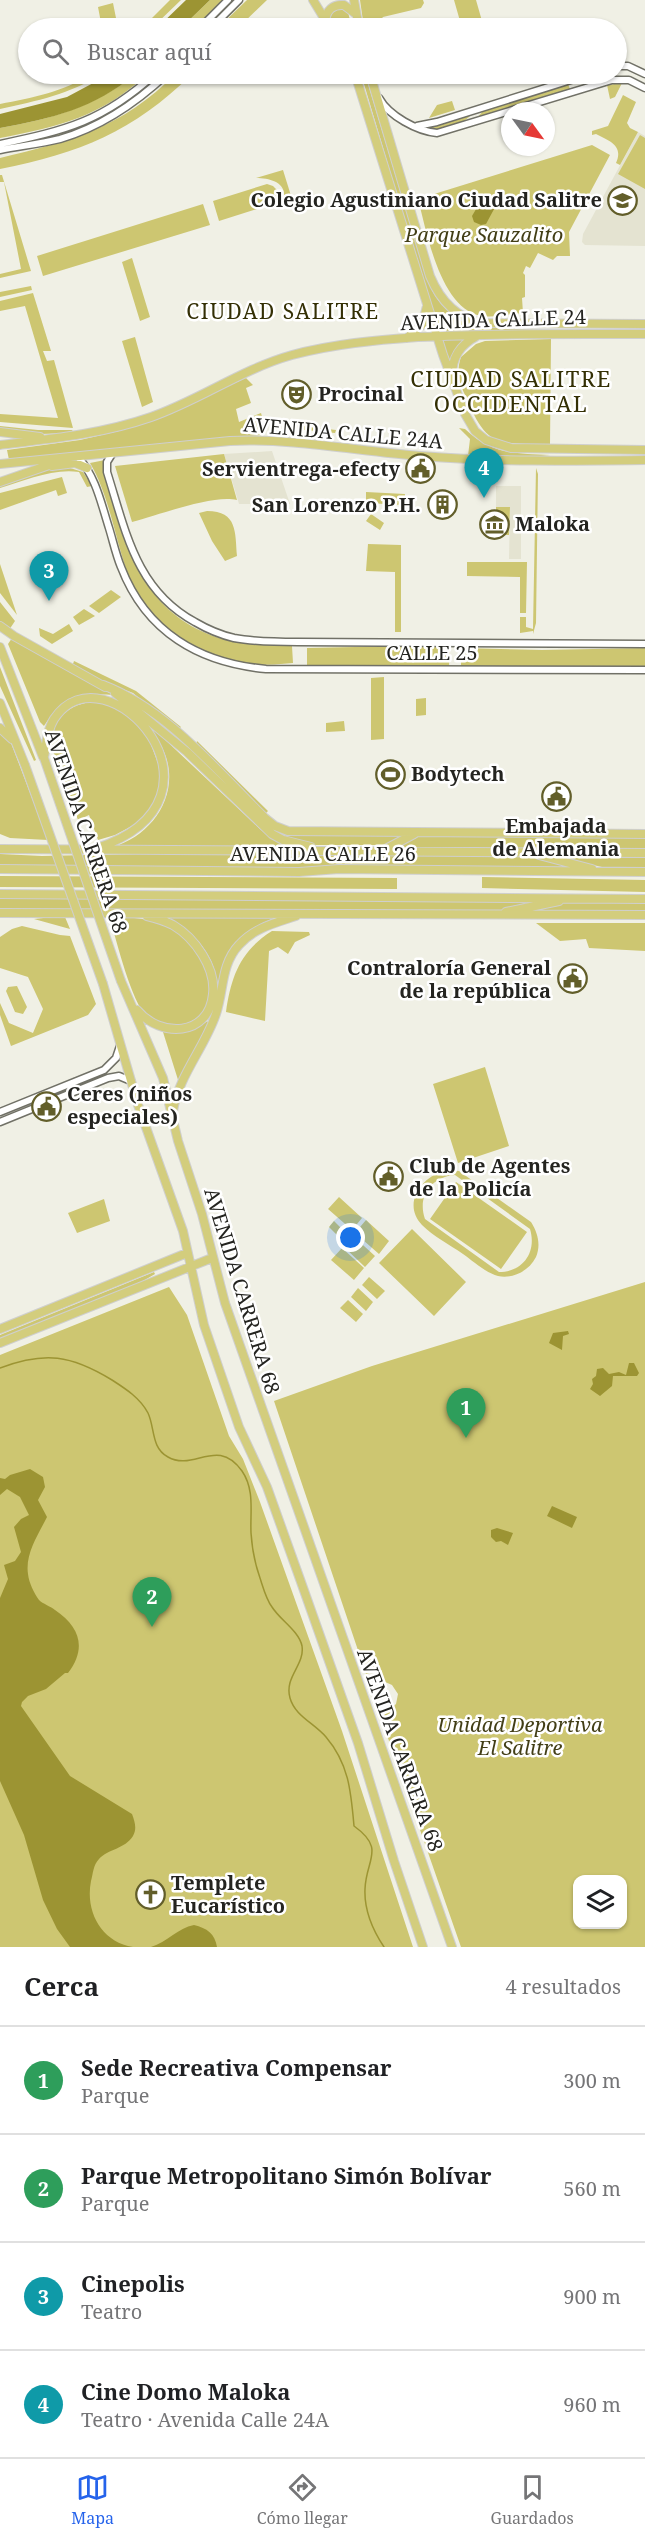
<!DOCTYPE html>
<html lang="es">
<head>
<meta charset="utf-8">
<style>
	:root { --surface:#fff; --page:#f2f2f2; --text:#202124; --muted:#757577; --line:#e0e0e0; --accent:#2563eb }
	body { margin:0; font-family:"Noto Serif",serif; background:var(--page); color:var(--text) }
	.controls { position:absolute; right:18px; bottom:18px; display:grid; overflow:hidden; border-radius:12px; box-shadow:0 2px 4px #0004 }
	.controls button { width:54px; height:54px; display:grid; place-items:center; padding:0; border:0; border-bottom:2px solid var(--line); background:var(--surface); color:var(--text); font:30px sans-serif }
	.compass { position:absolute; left:501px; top:102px; width:54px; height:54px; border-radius:50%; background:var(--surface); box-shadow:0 2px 4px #0004; rotate:123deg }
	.you { position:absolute; left:351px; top:1238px; width:21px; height:21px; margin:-15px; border:4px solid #fff; border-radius:50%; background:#1a73e8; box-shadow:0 0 0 9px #1a73e833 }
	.badge { display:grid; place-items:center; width:39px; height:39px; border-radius:50%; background:var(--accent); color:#fff; font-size:20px; font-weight:700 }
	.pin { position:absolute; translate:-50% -50px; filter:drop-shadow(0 2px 3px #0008) }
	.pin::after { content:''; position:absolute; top:32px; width:21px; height:18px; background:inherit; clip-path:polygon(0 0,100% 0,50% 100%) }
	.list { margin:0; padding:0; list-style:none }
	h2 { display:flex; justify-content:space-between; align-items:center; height:78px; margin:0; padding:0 24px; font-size:26px }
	h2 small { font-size:20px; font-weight:400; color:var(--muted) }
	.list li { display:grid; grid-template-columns:39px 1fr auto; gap:18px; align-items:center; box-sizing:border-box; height:108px; padding:0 24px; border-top:2px solid var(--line) }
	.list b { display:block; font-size:22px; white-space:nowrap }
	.list p { margin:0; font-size:20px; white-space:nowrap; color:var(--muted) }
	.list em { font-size:20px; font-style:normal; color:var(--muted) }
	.icon { flex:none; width:33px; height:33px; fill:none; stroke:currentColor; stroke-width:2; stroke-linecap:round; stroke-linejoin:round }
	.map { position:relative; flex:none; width:645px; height:1947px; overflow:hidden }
	.search { position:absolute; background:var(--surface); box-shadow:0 2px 4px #0004; left:18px; right:18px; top:18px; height:66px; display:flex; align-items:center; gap:15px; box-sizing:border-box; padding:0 21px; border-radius:33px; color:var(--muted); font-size:22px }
	.sheet { height:510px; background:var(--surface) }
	nav { display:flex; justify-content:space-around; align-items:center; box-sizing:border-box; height:84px; border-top:2px solid var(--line); background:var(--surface); font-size:16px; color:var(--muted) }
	nav a { display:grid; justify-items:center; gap:3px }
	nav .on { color:var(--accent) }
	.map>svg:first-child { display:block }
	.built { fill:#e4e3d1 }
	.green { fill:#cdc671; fill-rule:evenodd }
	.water { fill:#9c9433 }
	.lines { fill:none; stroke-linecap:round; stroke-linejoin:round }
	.stream { stroke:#9c9433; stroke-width:1.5 }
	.minor-casing { stroke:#717167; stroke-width:9 }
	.major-casing { stroke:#cfcfce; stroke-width:10 }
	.minor { stroke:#fff; stroke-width:6 }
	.major { stroke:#d3cd7d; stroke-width:8 }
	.major-bridge-casing { stroke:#cfcfce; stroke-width:10; stroke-linecap:butt }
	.major-bridge { stroke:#d3cd7d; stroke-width:8 }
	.labels { text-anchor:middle; stroke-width:5; stroke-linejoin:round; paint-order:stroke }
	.poi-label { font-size:20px; font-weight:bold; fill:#242420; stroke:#fff; text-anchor:start }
	.park-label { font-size:20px; font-style:italic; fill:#423e16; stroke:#fff }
	.street-label { font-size:20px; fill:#242420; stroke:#fff }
	.neighbourhood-label { font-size:21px; letter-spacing:1.5px; fill:#343005; stroke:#fff }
	.quarter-label { font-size:22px; letter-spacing:1.5px; fill:#343005; stroke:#fff }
</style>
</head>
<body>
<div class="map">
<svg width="645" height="1947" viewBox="0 0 645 1947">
	<rect width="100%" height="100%" fill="#f0f0e5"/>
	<!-- built -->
	<path class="built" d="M 638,132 L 645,136 L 645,246 L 585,245 L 582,242 L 583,234 Z
		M 272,451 L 290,504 L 239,504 L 224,454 Z
		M 496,486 L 521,486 L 521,559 L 509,559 L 510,507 L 496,507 Z"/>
	<!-- green -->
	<path class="green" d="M 170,0 L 181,0 L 152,28 L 142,28 Z
		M 210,0 L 223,0 L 194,28 L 181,28 Z
		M 247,0 L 267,0 L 238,28 L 218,28 Z
		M 360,0 L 423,0 L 424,3 L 421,8 L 383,17 L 374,28 L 364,28 Z
		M 454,0 L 476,0 L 484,28 L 462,28 Z
		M 113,3 L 118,28 L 102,28 L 98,7 Z
		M 339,6 L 348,12 L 352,28 L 334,28 L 328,19 L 329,14 Z
		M 91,74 L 102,74 C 70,94 37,101 0,109 L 0,104 C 32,98 63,92 91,74 Z
		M 135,74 L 147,74 C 103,116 58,127 0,138 L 0,128 C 50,119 96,107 135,74 Z
		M 159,74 L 161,74 C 134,99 104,119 68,132 C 46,139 22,142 0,147 C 18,138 43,138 64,132 C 100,122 132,99 159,74 Z
		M 175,74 L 192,74 C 133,132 80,153 0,169 L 0,158 C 71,141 122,128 175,74 Z
		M 361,74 L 365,74 L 421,260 C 426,274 429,288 438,300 C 463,335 514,328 552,329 L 438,332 Z
		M 622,83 L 615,97 L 610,99 L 607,85 Z
		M 568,84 L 570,89 L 477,118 L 483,111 Z
		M 623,95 L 636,102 L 627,123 L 630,128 L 638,132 L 620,165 L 616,163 C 624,145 609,141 596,134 L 592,135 L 592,131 L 608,126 Z
		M 452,101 L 455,110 L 429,118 L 437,105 Z
		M 472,114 C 460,127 439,133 422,127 Z
		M 640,135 L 645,138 L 645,189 L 618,174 Z
		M 592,145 L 610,155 L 569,232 L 570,256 L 557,256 L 553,260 L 538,253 L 530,268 L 526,266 L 523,273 L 525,275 L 525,297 L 522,298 L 523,313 C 510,314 494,318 481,316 C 440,308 427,233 418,199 Z
		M 283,170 L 292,199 L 283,202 C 289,183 271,178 256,178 Z
		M 0,175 L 2,175 L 31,271 L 0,278 L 0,274 L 21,269 L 4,182 L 0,182 Z
		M 267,184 L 273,186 L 278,191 L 278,198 L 273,204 L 219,221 L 213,201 Z
		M 203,204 L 210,225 L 43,276 L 37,256 Z
		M 132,258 L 150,317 L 140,321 L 122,262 Z
		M 31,286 L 32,290 L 0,297 L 0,292 Z
		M 33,293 L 51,351 L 43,351 L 47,361 L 54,360 L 73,428 L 0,422 L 0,414 L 58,418 L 25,306 L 0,311 L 0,301 Z
		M 135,337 L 153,402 L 142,407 L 122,341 Z
		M 465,338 L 454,351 L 449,363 L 442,340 Z
		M 551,339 L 550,445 C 497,442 488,450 466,397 C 459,383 456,372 461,357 L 476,344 L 485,341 Z
		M 246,378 L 253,385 L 246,388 L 251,403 L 236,409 L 239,422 L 261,413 L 265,427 L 262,435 L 9,460 L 7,450 L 80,440 L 119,431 L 148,422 Z
		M 284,424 L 336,430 L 335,433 L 285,428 Z
		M 0,426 L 38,430 L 72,430 L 74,433 L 40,434 L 0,429 Z
		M 459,428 L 465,429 C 492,455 515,453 550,455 L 532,457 L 468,456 L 470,439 Z
		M 224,454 L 237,500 C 213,494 159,515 132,522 L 115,466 Z
		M 105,460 L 103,467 C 126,539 137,611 219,638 C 243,645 268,645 292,646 L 293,663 C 281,664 268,665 256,665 C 205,662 148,625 129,577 C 115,540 110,497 90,463 Z
		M 70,468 L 83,472 L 92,486 L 87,487 L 79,472 C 53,468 24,481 0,488 L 0,484 L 36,471 Z
		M 536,468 L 538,474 L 536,623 L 533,634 L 533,631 L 520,633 L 520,617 L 526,617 L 526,627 L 533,629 Z
		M 62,477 L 67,493 L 58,496 L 56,490 L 0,510 L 0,493 Z
		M 366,492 L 405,494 L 404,505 L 366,503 Z
		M 496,507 L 510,507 L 509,535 L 496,535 Z
		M 207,511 C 238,511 235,533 237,556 L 225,561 L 212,541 L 199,513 Z
		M 371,514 L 384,523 L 380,530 L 366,521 Z
		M 368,544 L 401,545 L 401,632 L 395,632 L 395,572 L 366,571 Z
		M 467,562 L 527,562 L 526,613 L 520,613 L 520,577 L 467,576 Z
		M 0,564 L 17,615 L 0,593 Z
		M 111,590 L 121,597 L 99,613 L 89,606 Z
		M 0,602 L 15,621 L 9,630 L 0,621 Z
		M 84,609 L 95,616 L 79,625 L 73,617 Z
		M 69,624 L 73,631 L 52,644 L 40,636 L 39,628 L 53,634 Z
		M 12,638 L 113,695 C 80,693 63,697 44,726 L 40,722 L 8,644 Z
		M 450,645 L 449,667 L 307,665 L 307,648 Z
		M 461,648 L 542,650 L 645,648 L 645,667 L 461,666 Z
		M 74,661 L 136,691 L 181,727 L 178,730 L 133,693 L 102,681 L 73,664 Z
		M 0,667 L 36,760 L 34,761 L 0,686 Z
		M 384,677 L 384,739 L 371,740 L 371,678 Z
		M 426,698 L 426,715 L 416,716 L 416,699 Z
		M 101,701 L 123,712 L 147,734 L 162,774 L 160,792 L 145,819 L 115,835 L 98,840 L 89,815 L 78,820 L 50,743 C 54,714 73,702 101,701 Z
		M 142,718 L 260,829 L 273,839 L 292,847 L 113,847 C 151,836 179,797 166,757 C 161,742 152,730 142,718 Z
		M 344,721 L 345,731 L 326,732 L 326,723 Z
		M 0,731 L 11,743 L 48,840 L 10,838 L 0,834 Z
		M 197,741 L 268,811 L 265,814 L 196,745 Z
		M 267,823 L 294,834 L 304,835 L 405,835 L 384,845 L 315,845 L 294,840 L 273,830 Z
		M 420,836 L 645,838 L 645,849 L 396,848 Z
		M 188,853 L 513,855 L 537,857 L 581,869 L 0,866 L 0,854 L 42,856 Z
		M 557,857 L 645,857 L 645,869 L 602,867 Z
		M 0,876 L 397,878 L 397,889 L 0,887 Z
		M 482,877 L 645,880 L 645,892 L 482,888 Z
		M 0,898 L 536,900 L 537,902 L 497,911 L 0,909 Z
		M 585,901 L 645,903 L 645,912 L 525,911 L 559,903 Z
		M 53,917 L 65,917 L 70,929 L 34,919 Z
		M 113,917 C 153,917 180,924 201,960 C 208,971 213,986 210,999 C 205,1025 164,1035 147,1017 C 131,1001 117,942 110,919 Z
		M 169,918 L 274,918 C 225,939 223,965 214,1013 L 210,1014 C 212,1009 215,1002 216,996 C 222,963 196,932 169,918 Z
		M 536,923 L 645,923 L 645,951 L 589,948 L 586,939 L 560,941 Z
		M 22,926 L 60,935 L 70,936 L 96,1004 L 88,1015 L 11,1046 L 0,1015 L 0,1003 L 9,1023 L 33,1033 L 43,1009 L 28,977 L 0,968 L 0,937 L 12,929 Z
		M 272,931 L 309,932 L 310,935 L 295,942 L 288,954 L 278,947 L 269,951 L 265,1021 L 226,1012 C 231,977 240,951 272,931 Z
		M 17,986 L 27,1007 L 23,1014 L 15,1012 L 6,991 L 8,987 Z
		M 209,1021 L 179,1083 L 163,1032 L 177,1033 Z
		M 485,1067 L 509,1146 L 458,1163 L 433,1084 Z
		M 447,1170 L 459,1171 L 531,1222 C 538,1233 541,1245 536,1257 C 529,1271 513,1279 498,1276 C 486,1273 473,1261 463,1254 C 450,1245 433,1236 422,1225 C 401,1203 423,1175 447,1170 ZM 455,1175 L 530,1229 C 537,1252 523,1272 499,1272 L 425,1219 C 417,1196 431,1177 455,1175 Z
		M 456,1182 L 527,1232 L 501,1269 L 430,1219 Z
		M 339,1197 L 362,1218 L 352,1230 L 328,1209 Z
		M 104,1199 L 110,1221 L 77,1233 L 68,1213 Z
		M 366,1220 L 389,1241 L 379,1254 L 355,1233 Z
		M 334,1221 L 347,1234 L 342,1240 L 329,1227 Z
		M 412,1229 L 466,1282 L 434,1316 L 379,1263 Z
		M 353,1236 L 375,1256 L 365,1267 L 344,1247 Z
		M 342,1248 L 364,1268 L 354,1280 L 331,1260 Z
		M 154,1272 L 155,1274 L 143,1281 L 0,1339 L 0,1335 Z
		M 369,1277 L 385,1291 L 377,1299 L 362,1285 Z
		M 645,1282 L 645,1947 L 461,1947 L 381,1718 L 396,1704 L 398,1694 L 392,1685 L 383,1681 L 378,1670 L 366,1674 L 274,1401 L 372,1366 ZM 578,1880 L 622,1880 L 622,1924 L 578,1924 Z
		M 169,1287 L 187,1315 L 229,1436 L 243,1459 L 260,1502 L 342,1731 L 413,1947 L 0,1947 L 0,1355 Z
		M 358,1288 L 373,1302 L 366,1311 L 351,1297 Z
		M 348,1300 L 363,1314 L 356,1322 L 340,1308 Z"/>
	<!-- water -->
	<path class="water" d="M 186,0 L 210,0 L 181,28 L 157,28 Z
		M 110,74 L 135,74 C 96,108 50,119 0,128 L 0,114 L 67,97 Z
		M 496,194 L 499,195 L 500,198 L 486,224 L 481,225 L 474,222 L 472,216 L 482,199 Z
		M 568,1331 L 569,1334 L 563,1336 L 562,1350 L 549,1343 L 553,1333 Z
		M 629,1363 L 634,1363 L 639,1373 L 637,1376 L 613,1376 L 612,1386 L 600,1396 L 590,1389 L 593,1384 L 592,1379 L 596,1376 L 597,1369 L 603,1368 L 609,1374 L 619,1372 L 626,1375 Z
		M 30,1469 L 43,1477 L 45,1487 L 38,1500 L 47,1517 C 38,1535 25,1554 28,1574 C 29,1583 34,1593 39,1600 C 43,1604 50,1606 55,1610 C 80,1627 87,1648 68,1673 L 65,1673 L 46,1689 L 28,1696 L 22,1702 L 21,1706 L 70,1776 L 132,1814 C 135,1822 137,1829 133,1836 C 125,1849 108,1849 99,1859 C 93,1865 93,1874 91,1881 C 85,1911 101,1942 133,1947 L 70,1947 L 57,1929 L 43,1900 L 24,1835 L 0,1781 L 0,1598 L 8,1579 L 4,1565 L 15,1561 L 21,1552 L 14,1527 L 21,1519 L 29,1515 L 20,1497 L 7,1489 L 0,1495 L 0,1478 L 5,1479 L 10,1475 Z
		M 552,1506 L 577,1517 L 572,1528 L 547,1516 Z
		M 497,1528 L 513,1533 L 508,1545 L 501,1541 L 496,1542 L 491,1537 L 491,1530 Z
		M 194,1925 C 207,1928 215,1934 217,1947 L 151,1947 C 167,1942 178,1928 194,1925 Z"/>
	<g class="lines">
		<!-- stream -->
		<path class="stream" d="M 0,1368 C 45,1351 71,1355 112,1380 C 126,1389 140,1398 148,1413 C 155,1428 151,1448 168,1457 C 194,1472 217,1436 242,1471 C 255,1490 250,1512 251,1533 C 252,1548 255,1564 260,1578 C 263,1587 266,1599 272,1607 C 280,1620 299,1631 302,1646 C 305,1665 284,1677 290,1698 C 295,1716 314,1723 326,1737 C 349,1764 351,1792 354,1826 C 386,1849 366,1859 365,1889 C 364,1911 372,1929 384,1947"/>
		<defs>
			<path id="minor" d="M 200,28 L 228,0
				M 211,28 L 239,0
				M 616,66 L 628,66 L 645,74
				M 379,98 C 389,116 417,131 437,133 L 612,80 L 629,80 L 645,88
				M 417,126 L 437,122 L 590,74
				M 0,144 C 67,130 103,121 155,74
				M 0,150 C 20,146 40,144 60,139 C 101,127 136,103 167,74
				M 112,454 L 107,462 L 107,472 C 126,532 136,590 195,622 C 207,629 221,635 234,638 C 255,642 277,642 298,642 L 645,644
				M 78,457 C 96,477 101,503 109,528 C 113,541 116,555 121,567 C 146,632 199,663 266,669 L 645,670
				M 0,1112 L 104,1070 L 116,1058 L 120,1046
				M 0,1122 L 108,1078 L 119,1076 L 131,1081"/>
			<path id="major" d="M 313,0 L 330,28
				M 354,0 L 359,28
				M 325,22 C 326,10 333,4 344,5 L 356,14
				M 355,74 L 443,355 L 465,414 L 475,431 L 486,440 L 511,448 L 645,450
				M 370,74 L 430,276 C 440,300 456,318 482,323 L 645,324
				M 407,338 L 422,325 L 427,306
				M 452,376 C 452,357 460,345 477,336
				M 0,432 L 40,437
				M 0,445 C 51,439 102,434 151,417 C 200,400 242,369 292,355 C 333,344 376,340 418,337 C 494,333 569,334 645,334
				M 0,464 L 230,441 C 294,438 357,451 421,456 C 496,462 570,461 645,460
				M 52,466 L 75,463 L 87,468
				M 0,482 L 55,463
				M 0,626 L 14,636 L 105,687
				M 0,647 L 43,757
				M 103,685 C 168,710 216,770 265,818 L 275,826 L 288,831 L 645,834
				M 115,693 L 187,752 L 272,834 L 283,840 L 311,847
				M 0,703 L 25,765
				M 0,728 L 12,739
				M 44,758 C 46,745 47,730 54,719 C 105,642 247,798 97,848
				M 0,849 L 645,853
				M 382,851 L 414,834
				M 539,855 L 592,869
				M 0,869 L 299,872 L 339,869 L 645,872
				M 0,894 L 645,899
				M 506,912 L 559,901
				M 0,913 L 645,915
				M 121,981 L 163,1078 L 178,1141 L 202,1214 L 225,1303 L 452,1947
				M 103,984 L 138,1105 L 183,1231 L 204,1325 L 239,1427 L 267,1487 L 301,1582 L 358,1743 L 394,1861 L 423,1947
				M 137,1010 C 160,1038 209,1037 213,994 C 216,968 195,938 173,925 C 165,921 156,918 147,916
				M 173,1111 C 178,1077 205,1047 216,1014 C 224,990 221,964 239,945 C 254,928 275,923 296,916
				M 0,1329 L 187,1253
				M 0,1343 L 212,1258"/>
		</defs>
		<!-- minor casing -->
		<use href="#minor" class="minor-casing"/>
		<!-- major casing -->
		<use href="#major" class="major-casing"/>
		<!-- minor -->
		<use href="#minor" class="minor"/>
		<!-- major -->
		<use href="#major" class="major"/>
		<defs>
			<path id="major-bridge" d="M 44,758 L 121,981
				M 25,765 L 103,984"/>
		</defs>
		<!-- major-bridge casing -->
		<use href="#major-bridge" class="major-bridge-casing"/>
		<!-- major-bridge -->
		<use href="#major-bridge" class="major-bridge"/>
	</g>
	<!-- icons -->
	<defs>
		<symbol id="school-ring" viewBox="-11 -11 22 22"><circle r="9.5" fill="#fff" stroke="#625e2a" stroke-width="1.5"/><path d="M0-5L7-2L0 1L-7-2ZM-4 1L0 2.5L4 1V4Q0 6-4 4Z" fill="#625e2a"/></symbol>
		<symbol id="theatre-ring" viewBox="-11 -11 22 22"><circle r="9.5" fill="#fff" stroke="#625e2a" stroke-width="1.5"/><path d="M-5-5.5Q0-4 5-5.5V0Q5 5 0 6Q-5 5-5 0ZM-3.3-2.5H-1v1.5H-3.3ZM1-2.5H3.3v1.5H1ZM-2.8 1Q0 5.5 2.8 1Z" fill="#625e2a"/></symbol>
		<symbol id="civic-ring" viewBox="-11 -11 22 22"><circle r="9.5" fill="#fff" stroke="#625e2a" stroke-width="1.5"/><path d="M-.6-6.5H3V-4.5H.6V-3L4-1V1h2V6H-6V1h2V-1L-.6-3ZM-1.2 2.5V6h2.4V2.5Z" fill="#625e2a"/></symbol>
		<symbol id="building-ring" viewBox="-11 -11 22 22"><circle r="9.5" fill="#fff" stroke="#625e2a" stroke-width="1.5"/><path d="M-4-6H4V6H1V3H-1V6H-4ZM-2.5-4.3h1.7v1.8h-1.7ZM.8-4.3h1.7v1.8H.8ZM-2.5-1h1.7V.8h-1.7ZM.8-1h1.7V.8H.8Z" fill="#625e2a"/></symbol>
		<symbol id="museum-ring" viewBox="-11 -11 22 22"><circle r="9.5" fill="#fff" stroke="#625e2a" stroke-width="1.5"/><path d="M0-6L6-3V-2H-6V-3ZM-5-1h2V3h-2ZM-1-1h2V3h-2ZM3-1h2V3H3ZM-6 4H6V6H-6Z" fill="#625e2a"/></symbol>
		<symbol id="stadium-ring" viewBox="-11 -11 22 22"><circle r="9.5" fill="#fff" stroke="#625e2a" stroke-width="1.5"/><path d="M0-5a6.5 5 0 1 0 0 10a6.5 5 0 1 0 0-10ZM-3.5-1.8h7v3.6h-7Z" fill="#625e2a"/></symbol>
		<symbol id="church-ring" viewBox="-11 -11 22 22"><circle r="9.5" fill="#fff" stroke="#625e2a" stroke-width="1.5"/><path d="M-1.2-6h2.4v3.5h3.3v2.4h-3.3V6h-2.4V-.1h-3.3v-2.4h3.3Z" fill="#625e2a"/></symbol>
	</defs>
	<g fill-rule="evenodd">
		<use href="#school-ring" x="606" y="184" width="33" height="33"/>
		<use href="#theatre-ring" x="280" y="378" width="33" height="33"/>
		<use href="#civic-ring" x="404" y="452" width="33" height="33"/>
		<use href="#building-ring" x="426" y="488" width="33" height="33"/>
		<use href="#museum-ring" x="478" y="508" width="33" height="33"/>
		<use href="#stadium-ring" x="374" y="758" width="33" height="33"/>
		<use href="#civic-ring" x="540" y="780" width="33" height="33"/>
		<use href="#civic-ring" x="556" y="962" width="33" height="33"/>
		<use href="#civic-ring" x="30" y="1090" width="33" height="33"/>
		<use href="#civic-ring" x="372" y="1160" width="33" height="33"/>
		<use href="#church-ring" x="134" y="1878" width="33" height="33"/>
	</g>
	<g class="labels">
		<!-- poi labels -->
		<g class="poi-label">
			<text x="602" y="207" text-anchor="end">Colegio Agustiniano Ciudad Salitre</text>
			<text x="318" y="401">Procinal</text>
			<text x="400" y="476" text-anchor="end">Servientrega-efecty</text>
			<text x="421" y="512" text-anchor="end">San Lorenzo P.H.</text>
			<text x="515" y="531">Maloka</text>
			<text x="411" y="781">Bodytech</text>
			<text x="556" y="833" text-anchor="middle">Embajada<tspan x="556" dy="23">de Alemania</tspan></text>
			<text x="551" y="975" text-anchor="end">Contraloría General<tspan x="551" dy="23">de la república</tspan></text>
			<text x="67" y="1101">Ceres (niños<tspan x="67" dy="23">especiales)</tspan></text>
			<text x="409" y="1173">Club de Agentes<tspan x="409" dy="23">de la Policía</tspan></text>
			<text x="171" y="1890">Templete<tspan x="171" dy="23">Eucarístico</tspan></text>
		</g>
		<!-- park labels -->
		<g class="park-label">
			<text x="484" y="242">Parque Sauzalito</text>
			<text x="520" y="1732">Unidad Deportiva<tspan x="520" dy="23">El Salitre</tspan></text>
		</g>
		<!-- street labels -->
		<g class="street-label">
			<text transform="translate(493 320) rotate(-2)" y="7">AVENIDA CALLE 24</text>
			<text transform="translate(343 433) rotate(5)" y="7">AVENIDA CALLE 24A</text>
			<text x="432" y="660">CALLE 25</text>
			<text transform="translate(86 831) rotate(71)" y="7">AVENIDA CARRERA 68</text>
			<text x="323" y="861">AVENIDA CALLE 26</text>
			<text transform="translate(242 1291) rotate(73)" y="7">AVENIDA CARRERA 68</text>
			<text transform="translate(400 1750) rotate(70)" y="7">AVENIDA CARRERA 68</text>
		</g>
		<!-- neighbourhood labels -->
		<g class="neighbourhood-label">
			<text x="283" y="319">CIUDAD SALITRE</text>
		</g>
		<!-- quarter labels -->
		<g class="quarter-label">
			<text x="511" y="387">CIUDAD SALITRE<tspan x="511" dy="25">OCCIDENTAL</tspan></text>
		</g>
	</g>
</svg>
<div class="controls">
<button><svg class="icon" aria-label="layers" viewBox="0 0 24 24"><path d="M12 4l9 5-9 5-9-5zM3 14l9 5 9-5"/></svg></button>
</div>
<svg class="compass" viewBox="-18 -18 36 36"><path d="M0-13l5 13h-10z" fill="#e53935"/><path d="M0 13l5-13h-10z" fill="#757577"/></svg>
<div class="you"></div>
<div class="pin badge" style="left:466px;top:1438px;background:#2e9e5b">1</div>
<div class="pin badge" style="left:152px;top:1627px;background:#2e9e5b">2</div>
<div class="pin badge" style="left:49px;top:601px;background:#0f9aa8">3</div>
<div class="pin badge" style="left:484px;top:498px;background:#0f9aa8">4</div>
<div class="search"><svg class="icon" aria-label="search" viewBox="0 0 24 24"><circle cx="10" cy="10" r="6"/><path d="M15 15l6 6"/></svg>Buscar aquí</div>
</div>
<section class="sheet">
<h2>Cerca<small>4 resultados</small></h2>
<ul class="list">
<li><span class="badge" style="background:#2e9e5b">1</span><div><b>Sede Recreativa Compensar</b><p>Parque</p></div><em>300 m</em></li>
<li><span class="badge" style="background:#2e9e5b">2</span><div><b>Parque Metropolitano Simón Bolívar</b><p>Parque</p></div><em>560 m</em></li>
<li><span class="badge" style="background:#0f9aa8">3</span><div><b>Cinepolis</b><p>Teatro</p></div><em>900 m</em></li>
<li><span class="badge" style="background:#0f9aa8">4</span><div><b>Cine Domo Maloka</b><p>Teatro · Avenida Calle 24A</p></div><em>960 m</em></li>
</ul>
</section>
<nav>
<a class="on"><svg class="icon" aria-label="map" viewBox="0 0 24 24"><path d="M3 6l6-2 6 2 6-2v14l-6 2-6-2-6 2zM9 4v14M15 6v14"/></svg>Mapa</a>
<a><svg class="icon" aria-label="directions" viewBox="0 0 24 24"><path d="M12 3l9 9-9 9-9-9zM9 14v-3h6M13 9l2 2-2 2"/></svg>Cómo llegar</a>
<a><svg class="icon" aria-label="saved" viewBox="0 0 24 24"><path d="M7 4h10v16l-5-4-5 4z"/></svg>Guardados</a>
</nav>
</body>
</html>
